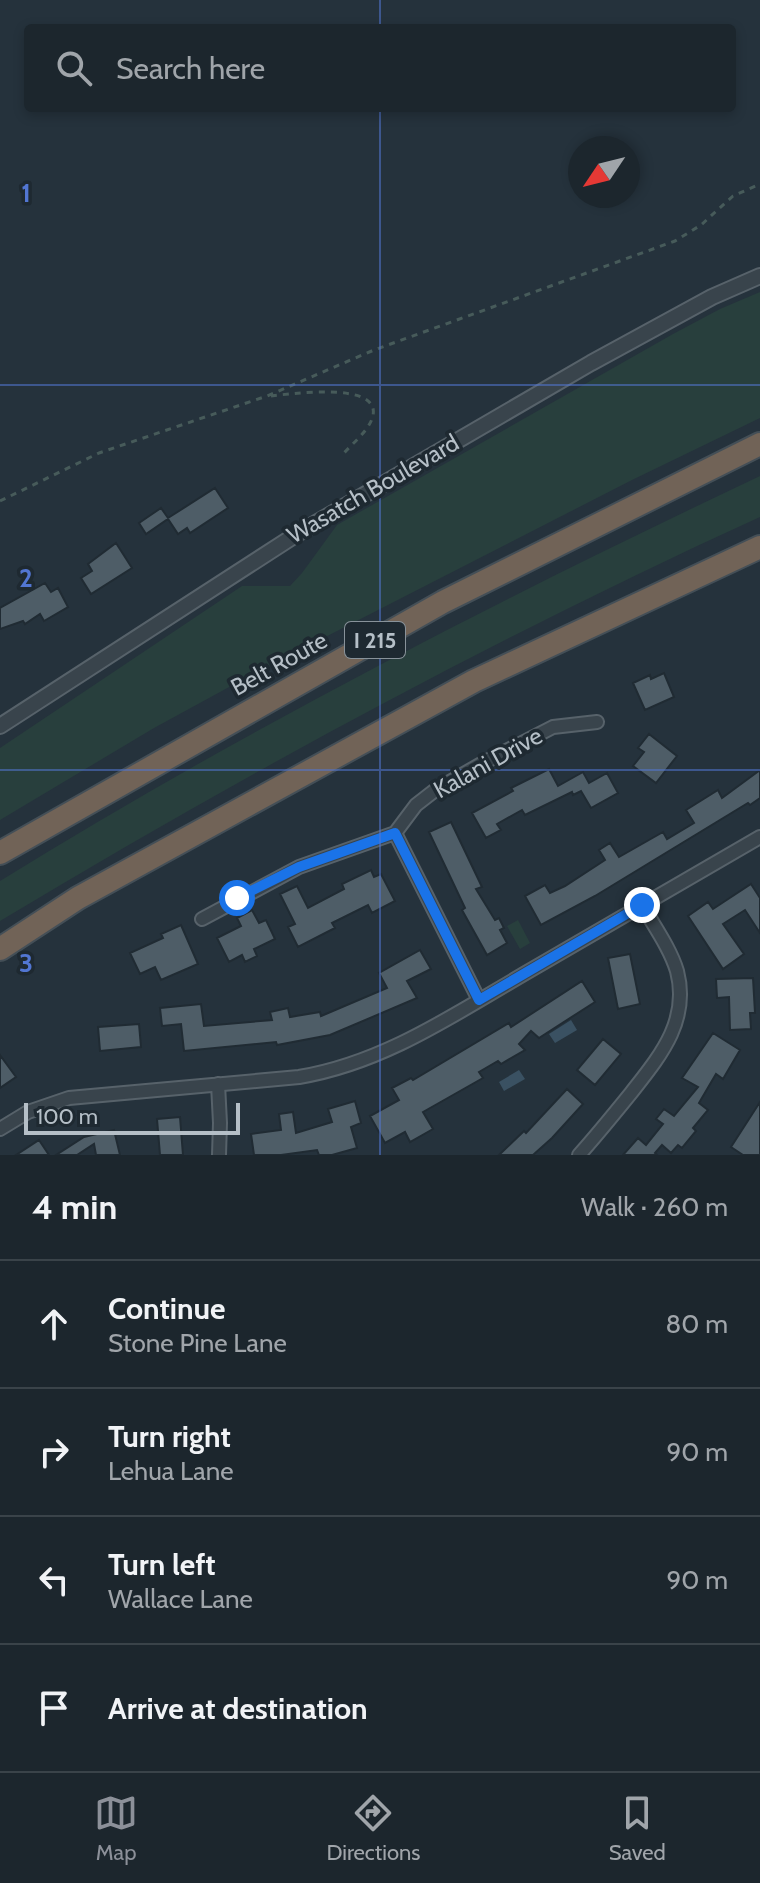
<!DOCTYPE html>
<html lang="en">
<head>
<meta charset="utf-8">
<style>
	:root { --surface:#1c262d; --page:#293239; --text:#f1f3f6; --muted:#a0a5aa; --line:#3a4349; --accent:#8c9099 }
	body { margin:0; font-family:Cabin,sans-serif; background:var(--page); color:var(--text) }
	.compass { position:absolute; left:568px; top:136px; width:72px; height:72px; border-radius:50%; background:var(--surface); box-shadow:0 4px 12px #0003; rotate:235deg }
	.scale { position:absolute; left:24px; bottom:20px; width:216px; box-sizing:border-box; padding-left:8px; border:4px solid #b5bfc7; border-top:0; font-size:22px; line-height:28px; white-space:nowrap; color:#b5bfc7; -webkit-text-stroke:6px #1e2931; paint-order:stroke }
	.stop { position:absolute; width:24px; height:24px; margin:-18px; border:6px solid #1a73e8; border-radius:50%; background:#fff }
	.stop.end { background:#1a73e8; border-color:#fff; box-shadow:0 2px 8px #0008 }
	.list { margin:0; padding:0; list-style:none }
	h2 { display:flex; justify-content:space-between; align-items:center; height:104px; margin:0; padding:0 32px; font-size:34px }
	h2 small { font-size:26px; font-weight:400; color:var(--muted) }
	.list li { display:grid; grid-template-columns:52px 1fr auto; gap:24px; align-items:center; box-sizing:border-box; height:128px; padding:0 32px; border-top:2px solid var(--line) }
	.list b { display:block; font-size:30px; white-space:nowrap }
	.list p { margin:0; font-size:26px; white-space:nowrap; color:var(--muted) }
	.list em { font-size:26px; font-style:normal; color:var(--muted) }
	.icon { flex:none; width:44px; height:44px; fill:none; stroke:currentColor; stroke-width:2; stroke-linecap:round; stroke-linejoin:round }
	.map { position:relative; flex:none; width:760px; height:1155px; overflow:hidden }
	.search { position:absolute; background:var(--surface); box-shadow:0 4px 12px #0003; left:24px; right:24px; top:24px; height:88px; display:flex; align-items:center; gap:20px; box-sizing:border-box; padding:0 28px; border-radius:8px; color:var(--muted); font-size:30px }
	.sheet { height:616px; background:var(--surface) }
	nav { display:flex; justify-content:space-around; align-items:center; box-sizing:border-box; height:112px; border-top:2px solid var(--line); background:var(--surface); font-size:22px; color:var(--muted) }
	nav a { display:grid; justify-items:center; gap:4px }
	nav .on { color:var(--accent) }
	.map>svg:first-child { display:block }
	.green { fill:#283f3d }
	.water { fill:#3a5162 }
	.building { fill:#4e5d67; stroke:#202b33; stroke-width:2 }
	.lines { fill:none; stroke-linecap:round; stroke-linejoin:round }
	.minor-casing { stroke:#57626a; stroke-width:16 }
	.tertiary-casing { stroke:#57626a; stroke-width:18 }
	.motorway-casing { stroke:#444f57; stroke-width:26 }
	.path { stroke:#475b5a; stroke-width:3; stroke-dasharray:6 6; stroke-linecap:butt }
	.minor { stroke:#39444c; stroke-width:12 }
	.tertiary { stroke:#39444c; stroke-width:14 }
	.motorway { stroke:#716357; stroke-width:22 }
	.route { stroke:#1a73e8; stroke-width:10 }
	.grid { fill:none; stroke:#5276d2; stroke-width:2; stroke-opacity:0.55 }
	.labels { text-anchor:middle; stroke-width:7; stroke-linejoin:round; paint-order:stroke }
	.shield { fill:#1e2931; stroke:#88929a; stroke-width:2 }
	.shield-label { font-size:22px; font-weight:bold; fill:#b5bfc7 }
	.street-label { font-size:24px; fill:#b5bfc7; stroke:#1e2931 }
	.grid-label { font-size:26px; text-anchor:middle; font-weight:bold; fill:#5276d2; stroke:#1e2931; stroke-width:7; stroke-linejoin:round; paint-order:stroke }
</style>
</head>
<body>
<div class="map">
<svg width="760" height="1155" viewBox="0 0 760 1155">
	<rect width="100%" height="100%" fill="#25323c"/>
	<!-- green -->
	<path class="green" d="M 760,292 L 760,418 L 632,480 L 253,674 L 154,728 L 0,820 L 0,748 L 242,586 L 290,586 L 302,573 L 337,525 L 673,334 L 720,309 Z
		M 760,476 L 760,517 C 499,636 246,773 0,921 L 0,881 C 244,730 500,599 760,476 Z
		M 518,920 L 530,943 L 520,949 L 507,926 Z"/>
	<!-- water -->
	<path class="water" d="M 571,1020 L 577,1030 L 555,1043 L 549,1034 Z
		M 519,1070 L 525,1079 L 504,1091 L 499,1082 Z"/>
	<!-- building -->
	<path class="building" d="M 215,488 L 228,508 L 190,533 L 187,528 L 178,534 L 168,519 L 146,534 L 139,523 L 161,508 L 168,518 Z
		M 116,543 L 132,568 L 91,594 L 81,578 L 92,571 L 88,564 Z
		M 45,583 L 51,592 L 58,588 L 68,607 L 44,621 L 40,614 L 25,624 L 23,621 L 0,629 L 0,608 Z
		M 664,673 L 674,697 L 645,710 L 633,683 L 650,675 L 651,679 Z
		M 649,734 L 677,756 L 656,783 L 633,766 L 644,752 L 638,748 Z
		M 549,769 L 558,786 L 583,772 L 589,783 L 607,773 L 618,793 L 591,808 L 581,791 L 573,795 L 572,792 L 525,815 L 522,810 L 497,824 L 501,830 L 486,838 L 472,813 L 513,791 L 511,788 Z
		M 760,770 L 760,798 L 750,805 L 748,803 L 595,896 L 541,925 L 525,896 L 545,885 L 550,893 L 565,886 L 605,860 L 599,850 L 610,843 L 619,857 L 663,832 L 667,839 L 694,823 L 686,810 L 718,790 L 722,798 Z
		M 451,822 L 482,887 L 476,889 L 495,920 L 499,918 L 504,928 L 500,930 L 507,943 L 487,955 L 462,910 L 465,908 L 429,832 Z
		M 371,870 L 374,877 L 381,874 L 395,901 L 372,913 L 368,905 L 332,923 L 335,928 L 298,947 L 288,927 L 295,924 L 280,894 L 297,886 L 308,908 L 344,889 L 342,884 Z
		M 751,884 L 760,898 L 760,933 L 745,910 L 723,924 L 744,954 L 723,969 L 688,916 L 708,902 L 713,909 Z
		M 252,910 L 259,923 L 266,920 L 275,939 L 254,949 L 257,956 L 245,962 L 242,955 L 229,962 L 217,938 L 241,926 L 237,918 Z
		M 181,925 L 198,964 L 161,980 L 155,967 L 140,974 L 130,953 L 163,938 L 161,934 Z
		M 420,950 L 431,969 L 407,981 L 417,998 L 330,1035 L 277,1045 L 276,1042 L 184,1051 L 181,1024 L 162,1026 L 160,1008 L 201,1004 L 204,1026 L 272,1020 L 270,1012 L 288,1008 L 290,1017 L 320,1012 L 321,1016 L 387,988 L 379,973 Z
		M 630,954 L 640,1004 L 618,1009 L 608,958 Z
		M 753,978 L 755,1013 L 750,1013 L 751,1029 L 730,1030 L 729,997 L 717,998 L 716,979 Z
		M 582,981 L 595,1002 L 539,1038 L 531,1031 L 519,1044 L 525,1050 L 501,1064 L 498,1061 L 479,1072 L 483,1078 L 423,1112 L 433,1129 L 410,1142 L 405,1132 L 385,1143 L 370,1116 L 399,1100 L 392,1088 L 411,1078 L 413,1080 L 509,1023 L 511,1027 Z
		M 139,1024 L 141,1047 L 100,1051 L 98,1027 Z
		M 713,1033 L 740,1050 L 723,1079 L 716,1074 L 699,1103 L 708,1110 L 693,1128 L 696,1131 L 682,1148 L 678,1145 L 671,1153 L 662,1145 L 655,1153 L 657,1155 L 623,1155 L 638,1138 L 646,1145 L 663,1124 L 656,1119 L 664,1109 L 674,1116 L 698,1087 L 682,1078 Z
		M 603,1039 L 621,1054 L 595,1085 L 577,1070 Z
		M 0,1055 L 16,1077 L 0,1088 Z
		M 567,1089 L 583,1104 L 552,1138 L 533,1155 L 499,1155 L 524,1131 L 526,1133 Z
		M 355,1101 L 361,1123 L 351,1127 L 357,1148 L 332,1155 L 319,1155 L 317,1150 L 281,1155 L 254,1155 L 251,1134 L 281,1130 L 279,1114 L 293,1112 L 296,1133 L 332,1122 L 328,1109 Z
		M 760,1102 L 760,1155 L 743,1155 L 731,1147 Z
		M 180,1117 L 183,1155 L 160,1155 L 157,1119 Z
		M 114,1130 L 120,1155 L 96,1155 L 94,1144 L 77,1155 L 56,1155 L 84,1137 Z
		M 39,1140 L 49,1155 L 16,1155 Z"/>
	<g class="lines">
		<defs>
			<path id="minor" d="M 395,833 L 416,805 L 434,791 L 483,763 L 553,727 L 597,722
				M 395,833 L 479,1000
				M 202,919 L 299,867 L 395,833
				M 218,1084 L 220,1123 L 219,1155
				M 0,1129 L 28,1112 L 69,1098 L 299,1077 C 384,1063 455,1014 529,971 C 606,926 683,882 760,837
				M 579,1155 C 597,1135 614,1114 631,1093 C 660,1056 690,1021 677,971 C 670,948 654,926 642,905"/>
			<path id="tertiary" d="M 0,726 L 297,534 L 591,363 L 712,297 L 760,276"/>
			<path id="motorway" d="M 0,853 L 443,602 L 760,444
				M 0,949 L 78,898 L 474,681 L 760,547"/>
		</defs>
		<!-- minor casing -->
		<use href="#minor" class="minor-casing"/>
		<!-- tertiary casing -->
		<use href="#tertiary" class="tertiary-casing"/>
		<!-- motorway casing -->
		<use href="#motorway" class="motorway-casing"/>
		<!-- path -->
		<path class="path" d="M 271,396 C 289,394 386,380 372,419 C 367,432 353,443 344,453
			M 0,501 L 99,453 L 267,396 L 374,350 L 675,241 L 701,225 L 733,196 L 760,184"/>
		<!-- minor -->
		<use href="#minor" class="minor"/>
		<!-- tertiary -->
		<use href="#tertiary" class="tertiary"/>
		<!-- motorway -->
		<use href="#motorway" class="motorway"/>
	</g>
	<g class="lines">
		<!-- route -->
		<path class="route" d="M 237,898 L 299,867 L 395,833 L 479,1000 L 642,905"/>
	</g>
	<!-- grid -->
	<path class="grid" d="M 380,0 L 380,28M 380,108 L 380,1155M 0,385 L 760,385M 0,770 L 760,770"/>
	<g class="labels">
		<!-- shield labels -->
		<rect class="shield" x="345" y="622" width="60" height="36" rx="6"/>
		<g class="shield-label">
			<text x="375" y="648">I 215</text>
		</g>
		<!-- street labels -->
		<g class="street-label">
			<text transform="translate(373 489) rotate(-30)" y="8">Wasatch Boulevard</text>
			<text transform="translate(279 664) rotate(-29)" y="8">Belt Route</text>
			<text transform="translate(488 763) rotate(-29)" y="8">Kalani Drive</text>
		</g>
	</g>
	<g class="grid-label">
		<text x="26" y="202">1</text>
		<text x="26" y="587">2</text>
		<text x="26" y="972">3</text>
	</g>
</svg>
<svg class="compass" viewBox="-18 -18 36 36"><path d="M0-13l5 13h-10z" fill="#e53935"/><path d="M0 13l5-13h-10z" fill="#a0a5aa"/></svg>
<div class="scale">100 m</div>
<div class="stop" style="left:237px;top:898px"></div>
<div class="stop end" style="left:642px;top:905px"></div>
<div class="search"><svg class="icon" aria-label="search" viewBox="0 0 24 24"><circle cx="10" cy="10" r="6"/><path d="M15 15l6 6"/></svg>Search here</div>
</div>
<section class="sheet">
<h2>4 min<small>Walk · 260 m</small></h2>
<ul class="list">
<li><svg class="icon" aria-label="ahead" viewBox="0 0 24 24"><path d="M12 20V5M6 11l6-6 6 6"/></svg><div><b>Continue</b><p>Stone Pine Lane</p></div><em>80 m</em></li>
<li><svg class="icon" aria-label="right" viewBox="0 0 24 24"><path d="M7 20v-9h11M14 6l5 5-5 5"/></svg><div><b>Turn right</b><p>Lehua Lane</p></div><em>90 m</em></li>
<li><svg class="icon" aria-label="left" viewBox="0 0 24 24"><path d="M17 20v-9H6M10 6l-5 5 5 5"/></svg><div><b>Turn left</b><p>Wallace Lane</p></div><em>90 m</em></li>
<li><svg class="icon" aria-label="arrive" viewBox="0 0 24 24"><path d="M6 21V4h12l-3 4 3 4H6"/></svg><div><b>Arrive at destination</b></div></li>
</ul>
</section>
<nav>
<a class="on"><svg class="icon" aria-label="map" viewBox="0 0 24 24"><path d="M3 6l6-2 6 2 6-2v14l-6 2-6-2-6 2zM9 4v14M15 6v14"/></svg>Map</a>
<a><svg class="icon" aria-label="directions" viewBox="0 0 24 24"><path d="M12 3l9 9-9 9-9-9zM9 14v-3h6M13 9l2 2-2 2"/></svg>Directions</a>
<a><svg class="icon" aria-label="saved" viewBox="0 0 24 24"><path d="M7 4h10v16l-5-4-5 4z"/></svg>Saved</a>
</nav>
</body>
</html>
